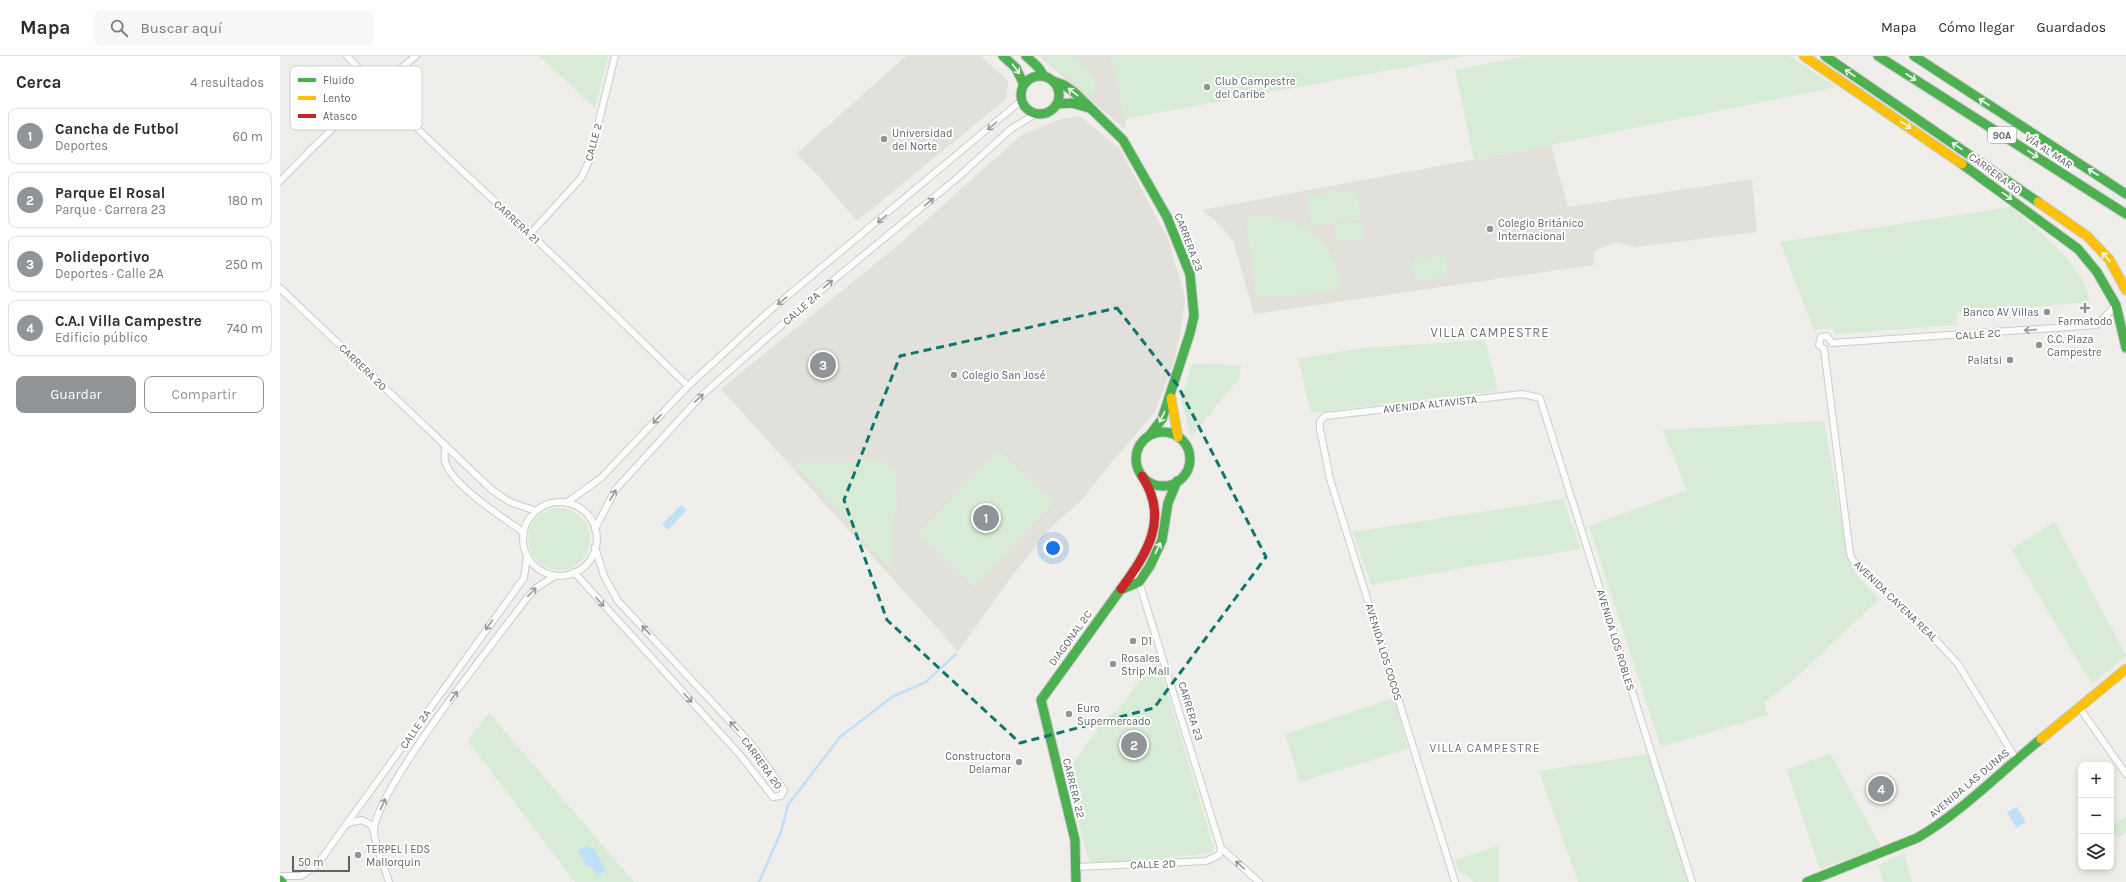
<!DOCTYPE html>
<html lang="es">
<head>
<meta charset="utf-8">
<style>
	:root { --surface:#fff; --page:#f7f7f7; --text:#2b2b33; --muted:#7c7c81; --line:#e1e1e2; --accent:#919496 }
	body { margin:0; font-family:Karla,sans-serif; background:var(--page); color:var(--text) }
	.controls { position:absolute; right:12px; bottom:12px; display:grid; overflow:hidden; border-radius:8px; box-shadow:0 2px 6px #0003 }
	.controls button { width:36px; height:36px; display:grid; place-items:center; padding:0; border:0; border-bottom:1px solid var(--line); background:var(--surface); color:var(--text); font:20px sans-serif }
	.scale { position:absolute; left:12px; bottom:10px; width:58px; box-sizing:border-box; padding-left:4px; border:2px solid #5f6368; border-top:0; font-size:11px; line-height:14px; white-space:nowrap; color:#5f6368; -webkit-text-stroke:3px #fff; paint-order:stroke }
	.you { position:absolute; left:773px; top:492px; width:14px; height:14px; margin:-10px; border:3px solid #fff; border-radius:50%; background:#1a73e8; box-shadow:0 0 0 6px #1a73e833 }
	.badge { display:grid; place-items:center; width:26px; height:26px; border-radius:50%; background:var(--accent); color:#fff; font-size:13px; font-weight:700 }
	.pin { position:absolute; translate:-50% -50%; border:2px solid #fff; box-shadow:0 1px 4px #0006 }
	.list { margin:0; padding:0; list-style:none }
	h2 { display:flex; justify-content:space-between; align-items:center; height:52px; margin:0; padding:0 16px; font-size:17px }
	h2 small { font-size:13px; font-weight:400; color:var(--muted) }
	.list li { display:grid; grid-template-columns:26px 1fr auto; gap:12px; align-items:center; box-sizing:border-box; height:56px; margin:0 8px 8px; padding:0 8px; border:1px solid var(--line); border-radius:8px }
	.list b { display:block; font-size:15px; white-space:nowrap }
	.list p { margin:0; font-size:13px; white-space:nowrap; color:var(--muted) }
	.list em { font-size:13px; font-style:normal; color:var(--muted) }
	.actions { display:flex; gap:8px; padding:12px 16px }
	.actions a { flex:1; padding:9px 0; border:1px solid var(--accent); border-radius:8px; text-align:center; font-size:14px; color:var(--accent) }
	.actions .main { background:var(--accent); color:#fff }
	.icon { flex:none; width:22px; height:22px; fill:none; stroke:currentColor; stroke-width:2; stroke-linecap:round; stroke-linejoin:round }
	.map { position:relative; flex:none; width:1846px; height:826px; overflow:hidden }
	header { display:flex; align-items:center; gap:24px; box-sizing:border-box; height:56px; padding:0 20px; background:var(--surface); border-bottom:1px solid var(--line) }
	header strong { font-size:19px }
	nav { display:flex; gap:22px; margin-inline-start:auto; font-size:14px }
	.search { width:280px; height:36px; background:var(--page); display:flex; align-items:center; gap:10px; box-sizing:border-box; padding:0 14px; border-radius:8px; color:var(--muted); font-size:15px }
	main { display:flex }
	aside { flex:1; background:var(--surface) }
	.map>svg:first-child { display:block }
	.education { fill:#e2e0da }
	.green { fill:#d8ebd6 }
	.water { fill:#bfe0f9 }
	.lines { fill:none; stroke-linecap:round; stroke-linejoin:round }
	.stream { stroke:#bfe0f9; stroke-width:2.5 }
	.street-casing { stroke:#cbcccc; stroke-width:8 }
	.fast-casing { stroke:#cacacb; stroke-width:11 }
	.slow-casing { stroke:#cacacb; stroke-width:11 }
	.jam-casing { stroke:#cacacb; stroke-width:11 }
	.street { stroke:#fdfcfc; stroke-width:6 }
	.fast { stroke:#4caf50; stroke-width:9 }
	.slow { stroke:#ffc107; stroke-width:9 }
	.jam { stroke:#c62828; stroke-width:9 }
	.oneway { stroke:#f6fbf6 }
	.oneway2 { stroke:#96999c }
	.marked { fill:none; stroke:#0f766e; stroke-width:3; stroke-dasharray:8 5; stroke-linejoin:round }
	.poi-dot { fill:#919496; stroke:#fff; stroke-width:1.5 }
	.labels { text-anchor:middle; stroke-width:4; stroke-linejoin:round; paint-order:stroke }
	.shield { fill:#fff; stroke:#8f9295; stroke-width:1 }
	.shield-label { font-size:10px; font-weight:bold; fill:#5f6368 }
	.poi-label { font-size:11px; fill:#5f6368; stroke:#fff; text-anchor:start }
	.street-label { font-size:11px; fill:#5f6368; stroke:#fff }
	.neighbourhood-label { font-size:12px; letter-spacing:1px; fill:#70757a; stroke:#fff }
	.quarter-label { font-size:13px; letter-spacing:1px; fill:#70757a; stroke:#fff }
	.key { fill:#fff; stroke:#cfd0d2; stroke-width:1 }
	.key-label { font-size:11px; fill:#5f6368 }
</style>
</head>
<body>
<header>
<strong>Mapa</strong>
<div class="search"><svg class="icon" aria-label="search" viewBox="0 0 24 24"><circle cx="10" cy="10" r="6"/><path d="M15 15l6 6"/></svg>Buscar aquí</div>
<nav><a>Mapa</a><a>Cómo llegar</a><a>Guardados</a></nav>
</header>
<main>
<aside>
<h2>Cerca<small>4 resultados</small></h2>
<ul class="list">
<li><span class="badge">1</span><div><b>Cancha de Futbol</b><p>Deportes</p></div><em>60 m</em></li>
<li><span class="badge">2</span><div><b>Parque El Rosal</b><p>Parque · Carrera 23</p></div><em>180 m</em></li>
<li><span class="badge">3</span><div><b>Polideportivo</b><p>Deportes · Calle 2A</p></div><em>250 m</em></li>
<li><span class="badge">4</span><div><b>C.A.I Villa Campestre</b><p>Edificio público</p></div><em>740 m</em></li>
</ul>
<div class="actions"><a class="main">Guardar</a><a>Compartir</a></div>
</aside>
<div class="map">
<svg width="1846" height="826" viewBox="0 0 1846 826">
	<rect width="100%" height="100%" fill="#efeeea"/>
	<!-- education -->
	<path class="education" d="M 626,0 L 701,0 L 728,25 L 726,43 L 577,165 L 542,124 L 516,98 Z
		M 759,0 L 831,0 L 845,63 L 845,73 Z
		M 800,60 L 840,93 L 888,183 L 905,242 L 901,274 L 894,305 L 875,356 L 830,408 L 802,444 L 772,470 L 729,524 L 678,595 L 441,333 L 622,186 L 740,80 L 778,64 Z
		M 1271,89 L 1288,151 L 1472,123 L 1477,176 L 1355,191 L 1336,186 L 1314,195 L 1314,209 L 974,258 L 953,185 L 942,171 L 922,154 Z"/>
	<!-- green -->
	<path class="green" d="M 259,0 L 328,0 L 315,52 Z
		M 763,0 L 795,0 C 805,9 823,28 812,41 Z
		M 831,0 L 1186,0 L 845,63 Z
		M 1245,0 L 1510,0 L 1556,31 L 1271,89 L 1194,103 L 1175,14 Z
		M 1077,134 L 1081,164 L 1031,170 L 1026,140 Z
		M 1731,151 C 1759,177 1804,207 1810,246 L 1676,257 L 1677,269 L 1555,278 L 1553,272 L 1534,274 L 1500,186 Z
		M 973,160 C 1017,159 1054,181 1060,227 L 1055,235 L 979,242 L 976,237 L 966,169 L 968,164 Z
		M 1081,166 L 1084,182 L 1057,186 L 1054,170 Z
		M 1166,200 L 1168,221 L 1135,224 L 1133,203 Z
		M 1205,284 L 1218,335 L 1031,357 L 1018,303 L 1082,292 Z
		M 912,308 L 961,309 L 960,321 L 911,381 L 901,344 Z
		M 1544,365 L 1568,502 L 1577,519 L 1599,543 L 1518,620 L 1484,647 L 1488,659 L 1381,691 L 1309,470 L 1407,434 L 1383,374 Z
		M 718,394 L 774,446 L 694,531 L 638,478 Z
		M 591,403 L 603,404 L 616,416 L 617,456 L 613,461 L 612,515 L 513,406 L 571,406 Z
		M 1283,443 L 1301,493 L 1193,510 L 1091,529 L 1073,476 Z
		M248 483a31 31 0 1 1 62 0a31 31 0 1 1-62 0Z
		M 1775,466 L 1846,600 L 1812,628 L 1731,493 Z
		M 877,602 L 934,792 L 931,797 L 815,809 L 809,805 L 786,717 L 826,661 L 837,655 Z
		M 1114,642 L 1128,693 L 1020,726 L 1005,678 Z
		M 209,657 L 354,826 L 295,826 L 188,685 Z
		M 1550,697 L 1601,791 L 1540,813 L 1507,714 Z
		M 1369,698 L 1410,826 L 1298,826 L 1259,715 Z
		M 1846,760 L 1846,776 L 1838,782 L 1831,771 Z
		M 1219,789 L 1219,826 L 1193,826 L 1185,817 L 1180,818 L 1175,804 Z
		M 1624,797 L 1632,826 L 1603,826 L 1598,809 Z"/>
	<!-- water -->
	<path class="water" d="M 401,449 L 407,454 L 388,474 L 382,468 Z
		M 1737,751 L 1746,766 L 1736,772 L 1727,756 Z
		M 307,790 L 314,793 L 326,814 L 316,821 L 315,819 L 316,816 L 311,810 L 308,811 L 298,796 L 298,794 Z"/>
	<g class="lines">
		<!-- stream -->
		<path class="stream" d="M 479,826 L 501,776 L 508,749 L 560,681 L 612,641 L 646,626 L 676,598"/>
		<defs>
			<path id="street" d="M 67,0 C 124,63 187,119 249,177 C 303,227 355,279 408,330
				M 0,125 C 43,80 87,39 136,0
				M 250,178 L 301,122 L 309,105 L 335,0
				M 0,232 L 212,434 L 230,446 L 256,455
				M 1552,287 L 1817,269 L 1836,249
				M 1544,293 L 1570,498 L 1573,505 L 1650,578 L 1678,608 L 1736,703
				M 1544,293 L 1539,289 L 1541,281 L 1547,280 L 1552,287
				M 165,389 C 165,394 164,401 165,405 C 171,429 224,462 243,476
				M243 483a37 37 0 1 1 74 0a37 37 0 1 1-74 0Z
				M 286,447 L 321,422 L 408,330 L 487,257 L 742,44
				M 315,473 L 335,434 L 420,341 L 539,236 L 676,123 L 732,72 L 756,58
				M 855,513 L 941,792
				M 294,516 L 461,700 L 493,741 L 501,740 L 504,734 L 472,689 L 338,545 L 324,520 L 315,491
				M 1799,651 L 1846,718
				M 68,767 L 82,764 L 91,769 L 94,775
				M 941,792 L 979,826
				M 797,811 L 926,805 L 939,799 L 941,792
				M 0,820 L 21,820 L 37,809 L 244,522 L 247,500
				M 109,826 C 105,812 95,791 94,776 C 93,736 218,581 247,542 L 256,532 L 275,520
				M 1175,826 L 1050,423 L 1040,373 L 1040,365 L 1045,360 L 1242,338 L 1260,342 L 1412,826"/>
			<path id="fast" d="M 723,0 L 736,12 L 744,29
				M 746,0 L 758,11 L 764,20
				M 1545,0 L 1758,146
				M 1598,0 L 1846,158
				M 1634,0 L 1846,138
				M741 39a19 19 0 1 1 38 0a19 19 0 1 1-38 0Z
				M 773,25 L 784,29 L 794,36 L 843,84 L 887,161 L 910,218 L 914,260 L 910,277 L 882,363 L 869,380
				M 777,48 L 792,47 L 809,52
				M 1682,108 L 1798,193 L 1817,216 L 1836,249 L 1846,292
				M856 403a27 27 0 1 1 54 0a27 27 0 1 1-54 0Z
				M 840,534 L 859,526 L 870,510 L 882,484 L 888,447 L 897,425
				M 0,824 L 2,826
				M 796,826 L 795,784 L 761,644 L 841,533
				M 1527,826 L 1637,782 C 1683,755 1720,716 1761,683"/>
			<path id="slow" d="M 1524,0 L 1682,108
				M 1758,146 L 1807,180 L 1829,203 L 1846,234
				M 891,342 L 898,381
				M 1761,683 L 1846,613"/>
			<path id="jam" d="M 841,533 C 867,497 890,463 862,420"/>
		</defs>
		<!-- street casing -->
		<use href="#street" class="street-casing"/>
		<!-- fast casing -->
		<use href="#fast" class="fast-casing"/>
		<!-- slow casing -->
		<use href="#slow" class="slow-casing"/>
		<!-- jam casing -->
		<use href="#jam" class="jam-casing"/>
		<!-- street -->
		<use href="#street" class="street"/>
		<!-- fast -->
		<use href="#fast" class="fast"/>
		<!-- slow -->
		<use href="#slow" class="slow"/>
		<!-- jam -->
		<use href="#jam" class="jam"/>
	</g>
	<!-- one-way arrows -->
	<defs><path id="oneway-shaft" d="M-6 0H5M1.5-3L5.5 0L1.5 3" fill="none" stroke-width="1.6" stroke-linecap="round" stroke-linejoin="round"/></defs>
	<g class="oneway">
		<use href="#oneway-shaft" transform="translate(736 13) rotate(53)"/>
		<use href="#oneway-shaft" transform="translate(1570 17) rotate(-146)"/>
		<use href="#oneway-shaft" transform="translate(1631 21) rotate(33)"/>
		<use href="#oneway-shaft" transform="translate(793 36) rotate(-142)"/>
		<use href="#oneway-shaft" transform="translate(1704 46) rotate(-147)"/>
		<use href="#oneway-shaft" transform="translate(1626 69) rotate(35)"/>
		<use href="#oneway-shaft" transform="translate(1677 90) rotate(-146)"/>
		<use href="#oneway-shaft" transform="translate(1753 98) rotate(33)"/>
		<use href="#oneway-shaft" transform="translate(1813 116) rotate(-147)"/>
		<use href="#oneway-shaft" transform="translate(1727 140) rotate(36)"/>
		<use href="#oneway-shaft" transform="translate(1826 201) rotate(-131)"/>
		<use href="#oneway-shaft" transform="translate(882 361) rotate(117)"/>
		<use href="#oneway-shaft" transform="translate(878 492) rotate(-64)"/>
	</g>
	<g class="oneway2">
		<use href="#oneway-shaft" transform="translate(712 70) rotate(140)"/>
		<use href="#oneway-shaft" transform="translate(649 146) rotate(-39)"/>
		<use href="#oneway-shaft" transform="translate(602 163) rotate(141)"/>
		<use href="#oneway-shaft" transform="translate(548 228) rotate(-39)"/>
		<use href="#oneway-shaft" transform="translate(502 245) rotate(141)"/>
		<use href="#oneway-shaft" transform="translate(1750 274) rotate(176)"/>
		<use href="#oneway-shaft" transform="translate(419 342) rotate(-44)"/>
		<use href="#oneway-shaft" transform="translate(377 363) rotate(133)"/>
		<use href="#oneway-shaft" transform="translate(333 439) rotate(-61)"/>
		<use href="#oneway-shaft" transform="translate(252 536) rotate(-45)"/>
		<use href="#oneway-shaft" transform="translate(320 546) rotate(48)"/>
		<use href="#oneway-shaft" transform="translate(209 569) rotate(126)"/>
		<use href="#oneway-shaft" transform="translate(366 574) rotate(-133)"/>
		<use href="#oneway-shaft" transform="translate(174 640) rotate(-54)"/>
		<use href="#oneway-shaft" transform="translate(408 642) rotate(48)"/>
		<use href="#oneway-shaft" transform="translate(454 670) rotate(-132)"/>
		<use href="#oneway-shaft" transform="translate(103 748) rotate(-65)"/>
		<use href="#oneway-shaft" transform="translate(960 809) rotate(-138)"/>
	</g>
	<!-- marked area -->
	<path class="marked" d="M 837,252 L 898,330 L 986,501 L 874,652 L 740,687 L 607,564 L 564,444 L 620,300 Z"/>
	<!-- markers -->
	<g class="poi-dot">
		<circle cx="927" cy="31" r="4"/>
		<circle cx="604" cy="83" r="4"/>
		<circle cx="1210" cy="173" r="4"/>
		<path d="M1803 246h4v4h4v4h-4v4h-4v-4h-4v-4h4z"/>
		<circle cx="1767" cy="256" r="4"/>
		<circle cx="1759" cy="289" r="4"/>
		<circle cx="1730" cy="304" r="4"/>
		<circle cx="674" cy="319" r="4"/>
		<circle cx="853" cy="585" r="4"/>
		<circle cx="833" cy="608" r="4"/>
		<circle cx="789" cy="658" r="4"/>
		<circle cx="739" cy="706" r="4"/>
		<circle cx="78" cy="799" r="4"/>
	</g>
	<g class="labels">
		<!-- shield labels -->
		<rect class="shield" x="1708" y="71" width="28" height="16" rx="3"/>
		<g class="shield-label">
			<text x="1722" y="83">90A</text>
		</g>
		<!-- poi labels -->
		<g class="poi-label">
			<text x="935" y="29">Club Campestre<tspan x="935" dy="13">del Caribe</tspan></text>
			<text x="612" y="81">Universidad<tspan x="612" dy="13">del Norte</tspan></text>
			<text x="1218" y="171">Colegio Británico<tspan x="1218" dy="13">Internacional</tspan></text>
			<text x="1759" y="260" text-anchor="end">Banco AV Villas</text>
			<text x="1805" y="269" text-anchor="middle">Farmatodo</text>
			<text x="1767" y="287">C.C. Plaza<tspan x="1767" dy="13">Campestre</tspan></text>
			<text x="1722" y="308" text-anchor="end">Palatsi</text>
			<text x="682" y="323">Colegio San José</text>
			<text x="861" y="589">D1</text>
			<text x="841" y="606">Rosales<tspan x="841" dy="13">Strip Mall</tspan></text>
			<text x="797" y="656">Euro<tspan x="797" dy="13">Supermercado</tspan></text>
			<text x="731" y="704" text-anchor="end">Constructora<tspan x="731" dy="13">Delamar</tspan></text>
			<text x="86" y="797">TERPEL | EDS<tspan x="86" dy="13">Mallorquin</tspan></text>
		</g>
		<!-- street labels -->
		<g class="street-label">
			<text transform="translate(313 86) rotate(-75)" y="4">CALLE 2</text>
			<text transform="translate(1769 95) rotate(33)" y="4">VÍA AL MAR</text>
			<text transform="translate(1715 117) rotate(36)" y="4">CARRERA 30</text>
			<text transform="translate(237 166) rotate(43)" y="4">CARRERA 21</text>
			<text transform="translate(909 186) rotate(69)" y="4">CARRERA 23</text>
			<text transform="translate(521 252) rotate(-41)" y="4">CALLE 2A</text>
			<text transform="translate(1698 278) rotate(-4)" y="4">CALLE 2C</text>
			<text transform="translate(83 311) rotate(44)" y="4">CARRERA 20</text>
			<text transform="translate(1150 348) rotate(-6)" y="4">AVENIDA ALTAVISTA</text>
			<text transform="translate(1616 545) rotate(44)" y="4">AVENIDA CAYENA REAL</text>
			<text transform="translate(790 582) rotate(-54)" y="4">DIAGONAL 2C</text>
			<text transform="translate(1336 584) rotate(73)" y="4">AVENIDA LOS ROBLES</text>
			<text transform="translate(1104 596) rotate(73)" y="4">AVENIDA LOS COCOS</text>
			<text transform="translate(911 655) rotate(73)" y="4">CARRERA 23</text>
			<text transform="translate(135 673) rotate(-55)" y="4">CALLE 2A</text>
			<text transform="translate(482 707) rotate(54)" y="4">CARRERA 20</text>
			<text transform="translate(1689 727) rotate(-40)" y="4">AVENIDA LAS DUNAS</text>
			<text transform="translate(794 732) rotate(76)" y="4">CARRERA 22</text>
			<text transform="translate(873 808) rotate(-2)" y="4">CALLE 2D</text>
		</g>
		<!-- neighbourhood labels -->
		<g class="neighbourhood-label">
			<text x="1205" y="696">VILLA CAMPESTRE</text>
		</g>
		<!-- quarter labels -->
		<g class="quarter-label">
			<text x="1210" y="281">VILLA CAMPESTRE</text>
		</g>
	</g>
	<!-- legend -->
	<rect x="10" y="10" width="132" height="64" rx="6" class="key"/>
	<rect x="18" y="22" width="18" height="4" fill="#4caf50"/>
	<rect x="18" y="40" width="18" height="4" fill="#ffc107"/>
	<rect x="18" y="58" width="18" height="4" fill="#c62828"/>
	<g class="key-label">
		<text x="43" y="28">Fluido</text>
		<text x="43" y="46">Lento</text>
		<text x="43" y="64">Atasco</text>
	</g>
</svg>
<div class="controls">
<button>+</button>
<button>−</button>
<button><svg class="icon" aria-label="layers" viewBox="0 0 24 24"><path d="M12 4l9 5-9 5-9-5zM3 14l9 5 9-5"/></svg></button>
</div>
<div class="scale">50 m</div>
<div class="you"></div>
<div class="pin badge" style="left:706px;top:462px">1</div>
<div class="pin badge" style="left:854px;top:689px">2</div>
<div class="pin badge" style="left:543px;top:309px">3</div>
<div class="pin badge" style="left:1601px;top:733px">4</div>
</div>
</main>
</body>
</html>
